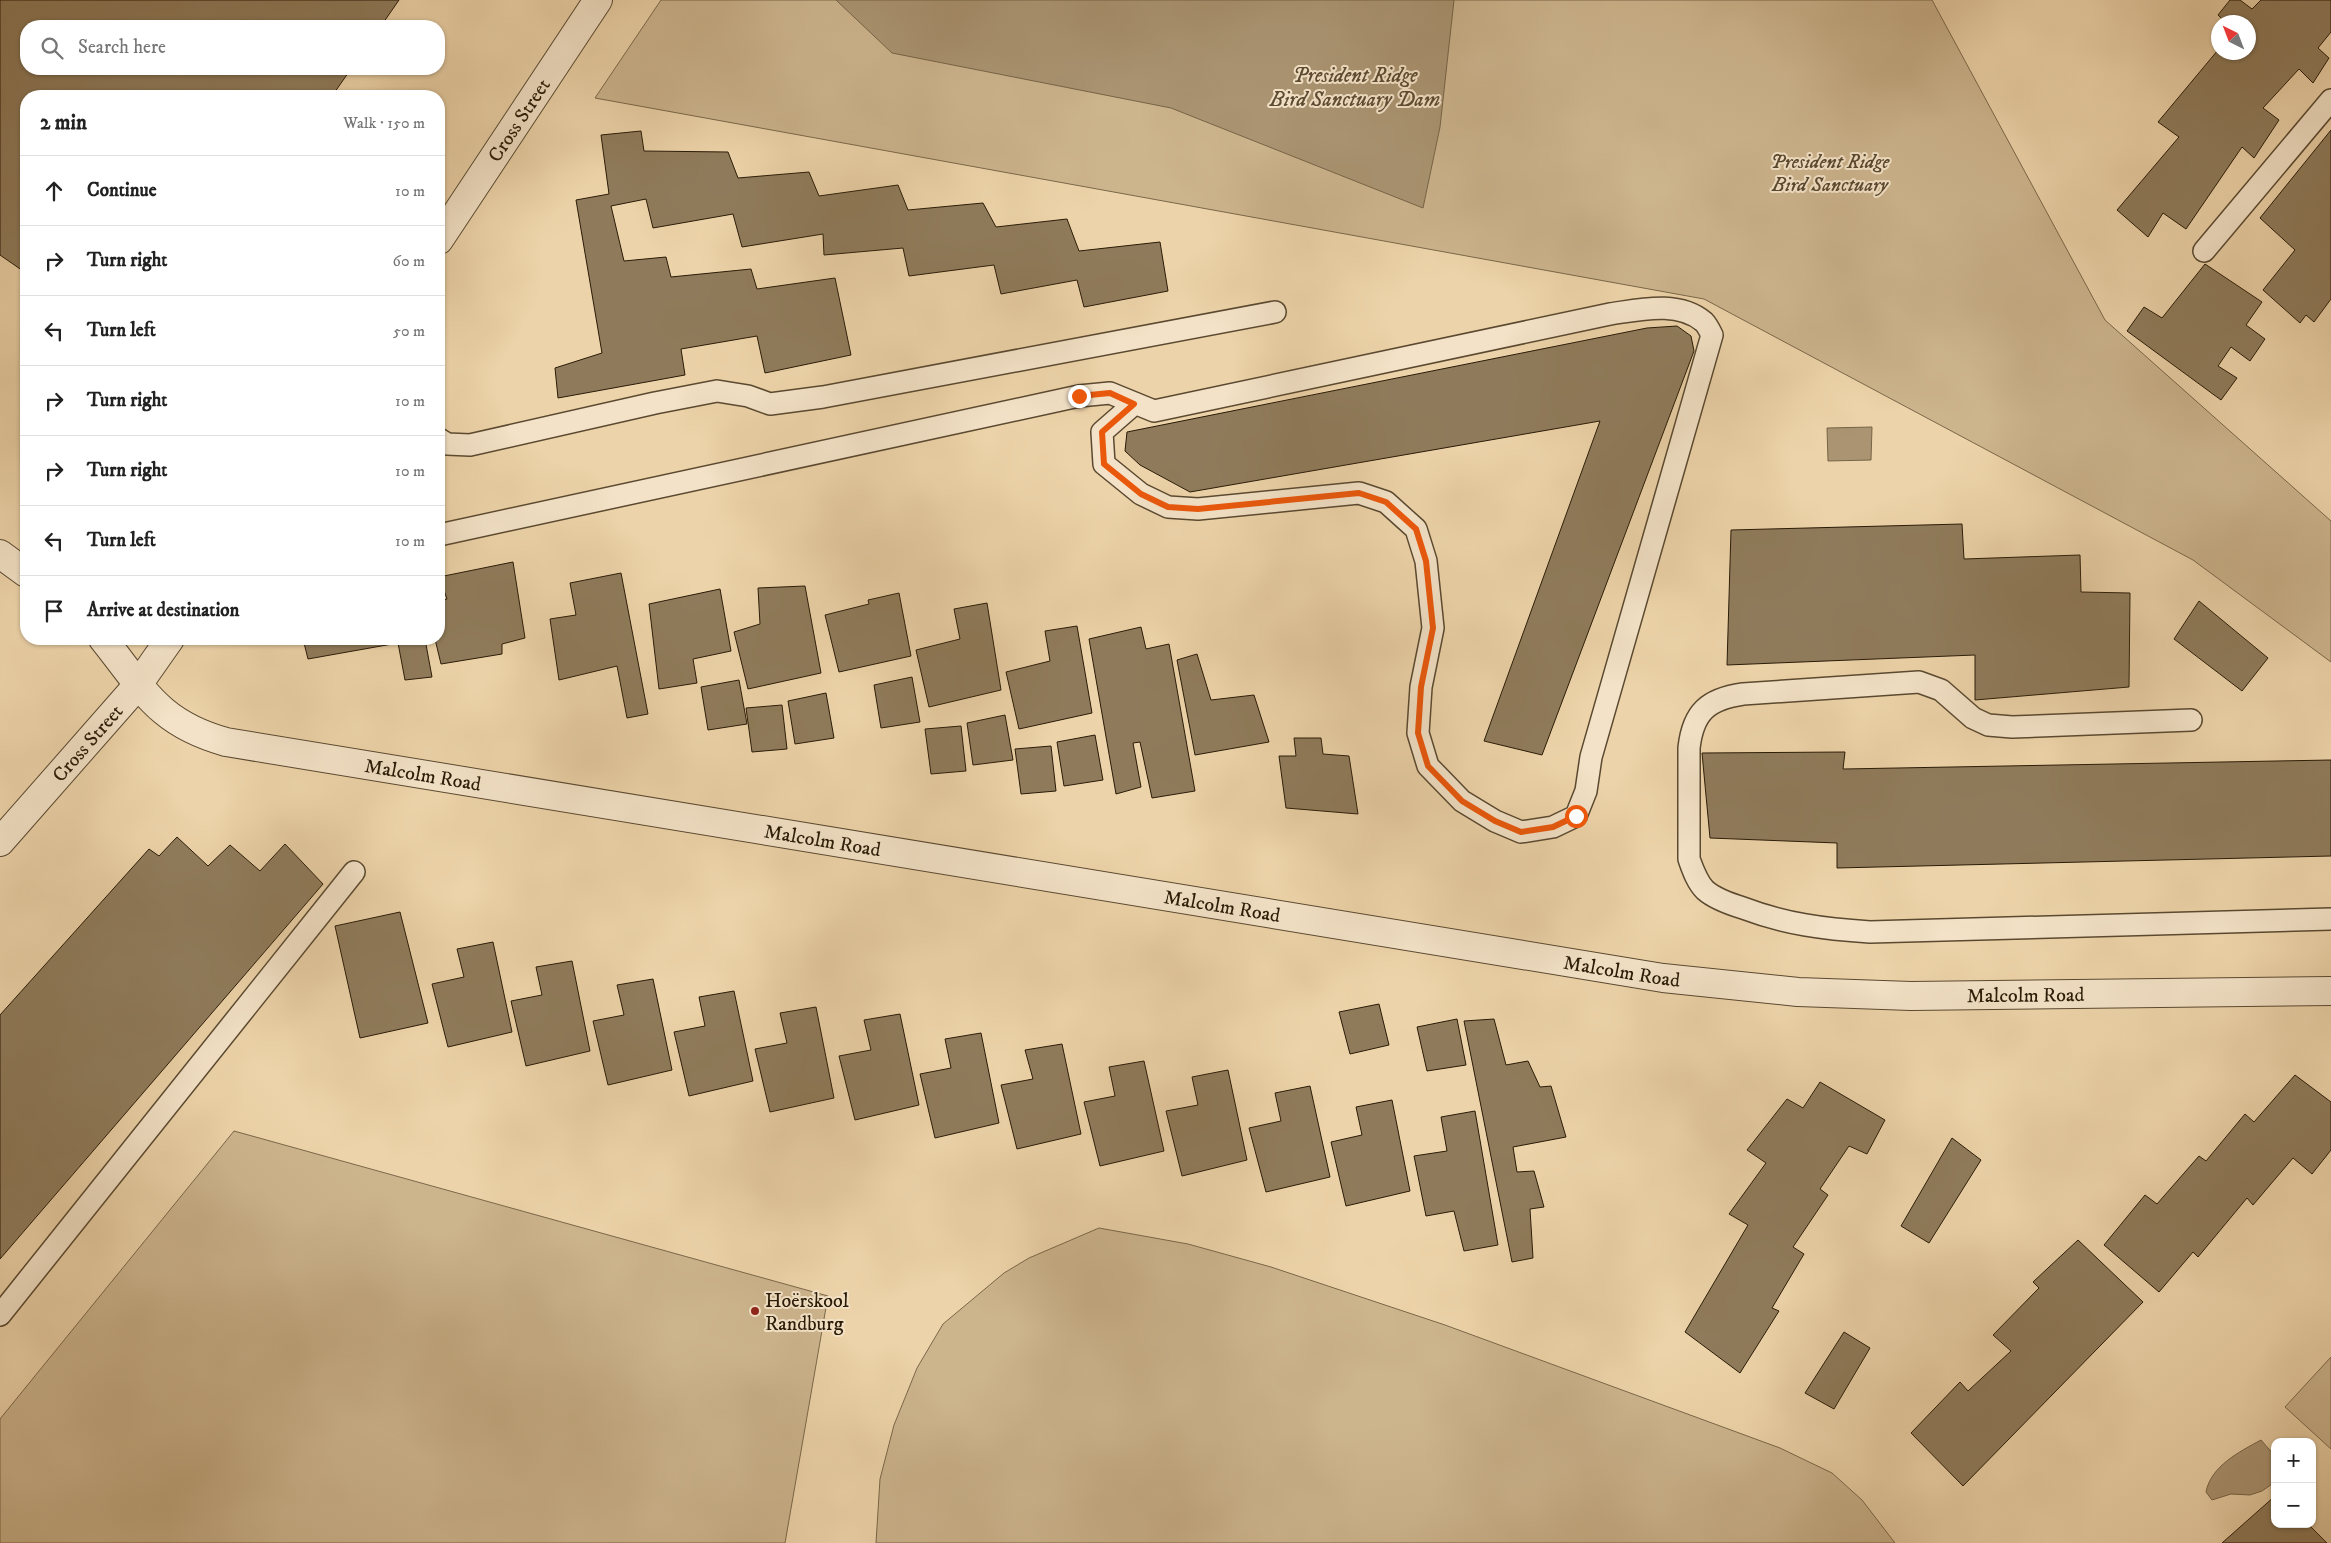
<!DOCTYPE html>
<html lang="en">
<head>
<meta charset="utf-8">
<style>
	:root { --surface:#fff; --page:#f6f6f6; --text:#222; --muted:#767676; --line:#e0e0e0 }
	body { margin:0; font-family:"IM FELL DW Pica",serif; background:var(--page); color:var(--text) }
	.controls { position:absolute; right:15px; bottom:15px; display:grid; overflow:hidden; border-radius:10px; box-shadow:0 1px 4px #0004 }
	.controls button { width:45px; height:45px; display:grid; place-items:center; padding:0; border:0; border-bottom:1px solid var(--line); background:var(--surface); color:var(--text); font:25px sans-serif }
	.compass { position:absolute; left:2211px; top:15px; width:45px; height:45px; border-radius:50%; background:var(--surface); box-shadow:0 1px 4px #0004; rotate:318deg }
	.stop { position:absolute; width:15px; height:15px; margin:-11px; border:4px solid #ea580c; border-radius:50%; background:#fff }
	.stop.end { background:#ea580c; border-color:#fff; box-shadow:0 1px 5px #0008 }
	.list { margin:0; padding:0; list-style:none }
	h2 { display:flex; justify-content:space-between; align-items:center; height:65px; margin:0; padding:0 20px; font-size:21px }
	h2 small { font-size:16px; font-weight:400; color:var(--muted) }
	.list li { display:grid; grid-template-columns:32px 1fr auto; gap:15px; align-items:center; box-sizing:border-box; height:70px; padding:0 20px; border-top:1px solid var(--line) }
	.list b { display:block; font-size:19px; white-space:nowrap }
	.list em { font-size:16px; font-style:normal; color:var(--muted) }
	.icon { flex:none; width:28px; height:28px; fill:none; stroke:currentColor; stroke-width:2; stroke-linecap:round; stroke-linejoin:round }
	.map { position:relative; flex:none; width:2331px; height:1543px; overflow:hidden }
	.search { position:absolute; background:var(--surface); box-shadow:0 1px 4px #0004; left:20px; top:20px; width:425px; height:55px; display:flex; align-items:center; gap:12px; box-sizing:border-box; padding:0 18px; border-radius:20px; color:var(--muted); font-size:19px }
	.panel { position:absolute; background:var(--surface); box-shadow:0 1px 4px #0004; left:20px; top:90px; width:425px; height:555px; border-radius:20px }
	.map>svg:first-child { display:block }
	.green { fill:#ccb48d; stroke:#7a684a }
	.water { fill:#aa9472; stroke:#766447 }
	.building { fill:#8f7b5b; stroke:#291b07 }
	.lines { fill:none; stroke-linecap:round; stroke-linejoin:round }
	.lane-casing { stroke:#5a4930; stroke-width:24 }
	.street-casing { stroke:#5a4930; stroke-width:30 }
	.lane { stroke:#f3e2c7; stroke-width:21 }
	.street { stroke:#f3e2c7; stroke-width:28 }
	.route { stroke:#ea580c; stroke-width:6 }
	.poi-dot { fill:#8f2418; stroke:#f3e2c7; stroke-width:2 }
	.labels { text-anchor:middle; stroke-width:4; stroke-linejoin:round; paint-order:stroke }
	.street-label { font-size:20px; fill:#291b07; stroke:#f3e2c7 }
	.park-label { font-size:20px; font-style:italic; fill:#5a492f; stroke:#f3e2c7 }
	.poi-label { font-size:20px; fill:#291b07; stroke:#f3e2c7; text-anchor:start }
	.water-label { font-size:21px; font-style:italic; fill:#5d4b32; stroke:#f3e2c7 }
</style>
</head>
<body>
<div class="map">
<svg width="2331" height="1543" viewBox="0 0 2331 1543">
	<rect width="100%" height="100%" fill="#edd3a9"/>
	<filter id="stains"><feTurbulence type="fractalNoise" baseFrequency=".004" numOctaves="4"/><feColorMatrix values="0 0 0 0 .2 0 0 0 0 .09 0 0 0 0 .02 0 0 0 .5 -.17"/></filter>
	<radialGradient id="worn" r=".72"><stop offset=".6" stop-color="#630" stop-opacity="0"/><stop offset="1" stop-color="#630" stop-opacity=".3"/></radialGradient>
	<!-- green -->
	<path class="green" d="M 661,0 L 1932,0 L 2105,320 L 2331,521 L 2331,662 L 2193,560 L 1704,299 L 595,98 Z
		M 234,1131 L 828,1296 L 785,1543 L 0,1543 L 0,1419 Z
		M 1099,1228 L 1188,1244 L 1271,1267 L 1445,1325 L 1780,1448 L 1832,1473 L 1862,1500 L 1895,1543 L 876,1543 L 880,1479 L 894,1425 L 917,1368 L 943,1324 L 1004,1273 L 1029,1258 Z
		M 2331,1357 L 2331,1449 L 2285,1407 Z"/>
	<!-- water -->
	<path class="water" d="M 836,0 L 1454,0 L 1440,127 L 1423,208 L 1171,108 L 892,53 Z
		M 1872,427 L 1871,460 L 1828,461 L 1827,428 Z
		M 2261,1440 L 2275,1456 L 2275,1482 L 2262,1491 L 2250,1495 L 2231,1494 L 2212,1500 L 2206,1492 C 2211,1466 2239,1452 2261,1440 Z"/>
	<!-- building -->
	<path class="building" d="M 0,0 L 399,0 L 381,26 L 26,26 L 26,69 L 351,69 L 332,96 L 26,96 L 26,273 L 0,255 Z
		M 2230,0 L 2240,0 L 2252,9 L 2261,0 L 2331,0 L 2331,32 L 2318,48 L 2329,58 L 2313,83 L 2299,69 L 2263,108 L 2279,120 L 2254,158 L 2242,147 L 2186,229 L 2163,213 L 2148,237 L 2117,210 L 2179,137 L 2158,122 L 2218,50 L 2218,52 L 2248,52 L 2248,22 L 2225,22 L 2218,15 Z
		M 2331,130 L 2331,299 L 2314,322 L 2306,315 L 2300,323 L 2263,290 L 2295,250 L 2260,218 Z
		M 641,131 L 644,151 L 728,152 L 738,178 L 809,172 L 819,196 L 898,185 L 908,210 L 983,203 L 996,227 L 1067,219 L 1079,251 L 1160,242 L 1168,291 L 1084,307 L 1077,280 L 1001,294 L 994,265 L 909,276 L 903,248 L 824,255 L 823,234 L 742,247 L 733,214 L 653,228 L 646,199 L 611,206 L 624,261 L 666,257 L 671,277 L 751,269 L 757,289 L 835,278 L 851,355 L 765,373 L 757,336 L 681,349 L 685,375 L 558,398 L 555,368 L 602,353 L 576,200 L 609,194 L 601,135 Z
		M 2205,264 L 2262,302 L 2246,325 L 2265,339 L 2250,361 L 2231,347 L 2218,366 L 2237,378 L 2221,400 L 2127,331 L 2144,307 L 2162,318 Z
		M 1677,326 L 1691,336 L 1694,351 L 1542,755 L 1484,741 L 1600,421 L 1190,492 L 1140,465 L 1125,451 L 1127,432 L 1647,328 Z
		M 1962,524 L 1964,559 L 2080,555 L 2081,592 L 2130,593 L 2129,687 L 1975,700 L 1975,655 L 1727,665 L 1731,530 Z
		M 513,562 L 525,638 L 502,644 L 502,654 L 441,664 L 435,639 L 439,639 L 439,601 L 447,599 L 439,577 Z
		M 621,573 L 648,714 L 627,718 L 617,666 L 559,680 L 550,619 L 576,615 L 570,583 Z
		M 805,586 L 821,673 L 748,689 L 734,632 L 760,624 L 758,588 Z
		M 720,589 L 731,651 L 693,659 L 697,683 L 659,689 L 649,604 Z
		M 899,593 L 911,656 L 839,672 L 825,615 L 869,604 L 868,600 Z
		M 2199,601 L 2268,658 L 2242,691 L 2174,639 Z
		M 987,603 L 1001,690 L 929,707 L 916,650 L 960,639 L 954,609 Z
		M 1077,626 L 1092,713 L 1019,729 L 1006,672 L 1050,661 L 1045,631 Z
		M 1141,627 L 1146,649 L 1169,644 L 1195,791 L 1152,798 L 1140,742 L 1133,743 L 1141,787 L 1116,794 L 1089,639 Z
		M 303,639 L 425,639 L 432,677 L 405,680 L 398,643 L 308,659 Z
		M 1197,654 L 1211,700 L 1254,695 L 1269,742 L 1195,755 L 1177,660 Z
		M 912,677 L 920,722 L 881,728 L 874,685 Z
		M 739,680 L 747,724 L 708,730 L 701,687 Z
		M 826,693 L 834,738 L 795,744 L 788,701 Z
		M 782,705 L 787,749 L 752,752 L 746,708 Z
		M 1005,715 L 1013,760 L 973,765 L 967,723 Z
		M 961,726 L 966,771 L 931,774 L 925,729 Z
		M 1095,735 L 1103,780 L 1064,786 L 1057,742 Z
		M 1294,738 L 1321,738 L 1323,754 L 1349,756 L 1358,814 L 1286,808 L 1279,756 L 1296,756 Z
		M 1051,746 L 1056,791 L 1021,794 L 1015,749 Z
		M 1845,752 L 1843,769 L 2331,760 L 2331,856 L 1837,868 L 1837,843 L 1710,838 L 1702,753 Z
		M 177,837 L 208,866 L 230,845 L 260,871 L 285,844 L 323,884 L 0,1259 L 0,1015 L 149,849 L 159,856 Z
		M 400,912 L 428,1023 L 360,1038 L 335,926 Z
		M 493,942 L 512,1032 L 448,1047 L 432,984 L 464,977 L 457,949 Z
		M 572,961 L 590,1051 L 526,1066 L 511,1001 L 542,995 L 536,967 Z
		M 653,979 L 672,1070 L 608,1085 L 593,1021 L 624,1015 L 617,985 Z
		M 734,991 L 753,1081 L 689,1096 L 674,1032 L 705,1026 L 699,997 Z
		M 1379,1004 L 1389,1045 L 1350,1054 L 1339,1012 Z
		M 816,1007 L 834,1098 L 770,1112 L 755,1049 L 787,1043 L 780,1013 Z
		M 900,1014 L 919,1105 L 855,1120 L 839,1056 L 871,1050 L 864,1020 Z
		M 1457,1019 L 1466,1065 L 1427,1071 L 1417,1027 Z
		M 1494,1019 L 1506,1065 L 1528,1061 L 1540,1087 L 1551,1086 L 1566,1137 L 1513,1147 L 1517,1172 L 1534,1171 L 1544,1207 L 1530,1209 L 1533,1258 L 1512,1262 L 1464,1021 Z
		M 981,1033 L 999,1123 L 935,1138 L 920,1074 L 951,1068 L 945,1039 Z
		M 1062,1044 L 1081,1134 L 1017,1149 L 1001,1085 L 1033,1079 L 1025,1050 Z
		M 1144,1061 L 1164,1151 L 1100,1166 L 1084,1102 L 1115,1096 L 1109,1067 Z
		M 1228,1070 L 1247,1160 L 1182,1176 L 1166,1111 L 1198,1105 L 1192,1077 Z
		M 2295,1075 L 2331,1102 L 2331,1150 L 2312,1174 L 2293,1158 L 2253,1205 L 2247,1198 L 2198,1257 L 2193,1252 L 2159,1292 L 2104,1245 L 2145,1195 L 2157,1204 L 2199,1156 L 2206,1161 L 2245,1114 L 2254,1122 Z
		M 1820,1082 L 1885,1120 L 1867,1154 L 1849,1146 L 1820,1189 L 1828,1195 L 1793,1247 L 1804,1254 L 1772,1308 L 1779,1311 L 1740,1373 L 1685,1332 L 1748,1225 L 1729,1214 L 1766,1163 L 1747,1150 L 1787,1099 L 1803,1108 Z
		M 1310,1086 L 1330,1177 L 1266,1192 L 1249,1128 L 1281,1121 L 1275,1093 Z
		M 1392,1100 L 1410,1191 L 1346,1206 L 1331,1142 L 1362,1135 L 1356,1107 Z
		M 1475,1111 L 1498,1245 L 1464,1251 L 1454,1211 L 1426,1216 L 1414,1156 L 1447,1151 L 1441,1117 Z
		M 1952,1138 L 1981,1160 L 1929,1243 L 1901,1226 Z
		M 2078,1240 L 2143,1302 L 1963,1486 L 1911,1433 L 1960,1382 L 1968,1391 L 2011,1351 L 1993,1335 L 2039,1288 L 2033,1282 Z
		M 1844,1332 L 1870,1348 L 1834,1409 L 1805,1393 Z
		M 2275,1496 L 2275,1524 L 2308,1524 L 2327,1543 L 2222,1543 Z"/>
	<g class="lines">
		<defs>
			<path id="lane" d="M 2204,251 L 2331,100
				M 439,439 L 447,444 L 470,445 L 655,403 L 717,391 L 748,396 L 770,404 L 823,397 L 1275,312
				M 439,535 L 1079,396 L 1110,393 L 1154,411 L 1610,314 C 1639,310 1678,300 1704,322 C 1707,325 1710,331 1712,335 L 1591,757 L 1586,791 L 1576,816 L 1553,827 L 1521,832 L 1495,821 L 1462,801 L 1428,766 L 1418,733 L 1421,687 L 1433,628 L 1426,561 L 1416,529 L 1386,502 L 1359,493 L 1198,509 L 1168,507 L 1141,494 L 1104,464 L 1102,432 L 1134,404
				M 2191,720 L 2012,727 L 1988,725 L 1973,718 L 1941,690 L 1919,682 L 1743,694 C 1708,699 1693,712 1689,748 L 1689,859 C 1693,870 1697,882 1705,890 C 1715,899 1730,904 1743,908 C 1785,924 1824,929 1870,932 L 2331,919
				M 0,1315 L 354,872"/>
			<g id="street">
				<path id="s1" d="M 439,240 L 598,0"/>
				<path d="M 0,554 L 26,573"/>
				<path id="s2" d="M 103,639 C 144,690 158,723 226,742 L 1663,978 L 1798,992 L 1911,996 L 2331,991"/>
				<path id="s3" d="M 0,842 L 137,686 L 170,639"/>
			</g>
		</defs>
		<!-- lane casing -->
		<use href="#lane" class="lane-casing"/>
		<!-- street casing -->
		<use href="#street" class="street-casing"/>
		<!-- lane -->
		<use href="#lane" class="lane"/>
		<!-- street -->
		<use href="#street" class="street"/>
	</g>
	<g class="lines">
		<!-- route -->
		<path class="route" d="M 1079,396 L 1110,393 L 1134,404 L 1102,432 L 1104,464 L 1141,494 L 1168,507 L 1198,509 L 1359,493 L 1386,502 L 1416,529 L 1426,561 L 1433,628 L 1421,687 L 1418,733 L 1428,766 L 1462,801 L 1495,821 L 1521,832 L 1553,827 L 1576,816"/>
	</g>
	<!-- markers -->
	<circle class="poi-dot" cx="755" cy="1311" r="5"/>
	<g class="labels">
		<!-- street labels -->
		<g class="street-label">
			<text dy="7" stroke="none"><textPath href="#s1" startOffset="144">Cross Street</textPath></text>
			<text dy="7" stroke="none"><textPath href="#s3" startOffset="132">Cross Street</textPath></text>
			<text dy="7" stroke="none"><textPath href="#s2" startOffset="364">Malcolm Road</textPath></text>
			<text dy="7" stroke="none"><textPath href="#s2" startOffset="769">Malcolm Road</textPath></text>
			<text dy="7" stroke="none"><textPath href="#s2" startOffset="1174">Malcolm Road</textPath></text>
			<text dy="7" stroke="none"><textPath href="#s2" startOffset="1579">Malcolm Road</textPath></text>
			<text dy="7" stroke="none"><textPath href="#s2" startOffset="1984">Malcolm Road</textPath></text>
		</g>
		<!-- park labels -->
		<g class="park-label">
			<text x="1830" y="168">President Ridge<tspan x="1830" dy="23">Bird Sanctuary</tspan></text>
		</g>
		<!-- poi labels -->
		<g class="poi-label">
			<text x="765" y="1307">Hoërskool<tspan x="765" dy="23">Randburg</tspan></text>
		</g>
		<!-- water labels -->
		<g class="water-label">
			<text x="1355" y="82">President Ridge<tspan x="1355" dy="24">Bird Sanctuary Dam</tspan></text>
		</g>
	</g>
	<rect width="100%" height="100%" filter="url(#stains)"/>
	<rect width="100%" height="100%" fill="url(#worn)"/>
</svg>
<div class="controls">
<button>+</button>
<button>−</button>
</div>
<svg class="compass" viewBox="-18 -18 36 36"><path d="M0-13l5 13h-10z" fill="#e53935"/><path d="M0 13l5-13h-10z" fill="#767676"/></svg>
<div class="stop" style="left:1576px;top:816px"></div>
<div class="stop end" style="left:1079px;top:396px"></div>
<div class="search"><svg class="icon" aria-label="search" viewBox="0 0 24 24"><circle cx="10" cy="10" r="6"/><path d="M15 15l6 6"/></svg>Search here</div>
<section class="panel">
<h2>2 min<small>Walk · 150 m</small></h2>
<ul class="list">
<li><svg class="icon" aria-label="ahead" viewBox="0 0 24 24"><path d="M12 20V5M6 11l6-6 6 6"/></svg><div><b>Continue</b></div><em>10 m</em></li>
<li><svg class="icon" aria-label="right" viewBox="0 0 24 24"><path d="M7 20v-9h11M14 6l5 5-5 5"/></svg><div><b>Turn right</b></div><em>60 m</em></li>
<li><svg class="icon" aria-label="left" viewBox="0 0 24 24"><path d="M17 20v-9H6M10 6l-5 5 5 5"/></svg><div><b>Turn left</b></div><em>50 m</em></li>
<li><svg class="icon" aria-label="right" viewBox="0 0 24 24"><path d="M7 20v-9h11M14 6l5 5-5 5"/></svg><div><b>Turn right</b></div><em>10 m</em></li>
<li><svg class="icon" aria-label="right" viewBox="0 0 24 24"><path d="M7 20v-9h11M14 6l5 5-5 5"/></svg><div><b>Turn right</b></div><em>10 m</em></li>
<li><svg class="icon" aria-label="left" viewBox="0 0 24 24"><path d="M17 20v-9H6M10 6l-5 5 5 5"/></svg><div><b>Turn left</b></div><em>10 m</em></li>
<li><svg class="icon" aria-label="arrive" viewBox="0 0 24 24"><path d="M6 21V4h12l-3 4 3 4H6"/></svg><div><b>Arrive at destination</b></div></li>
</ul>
</section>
</div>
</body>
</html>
